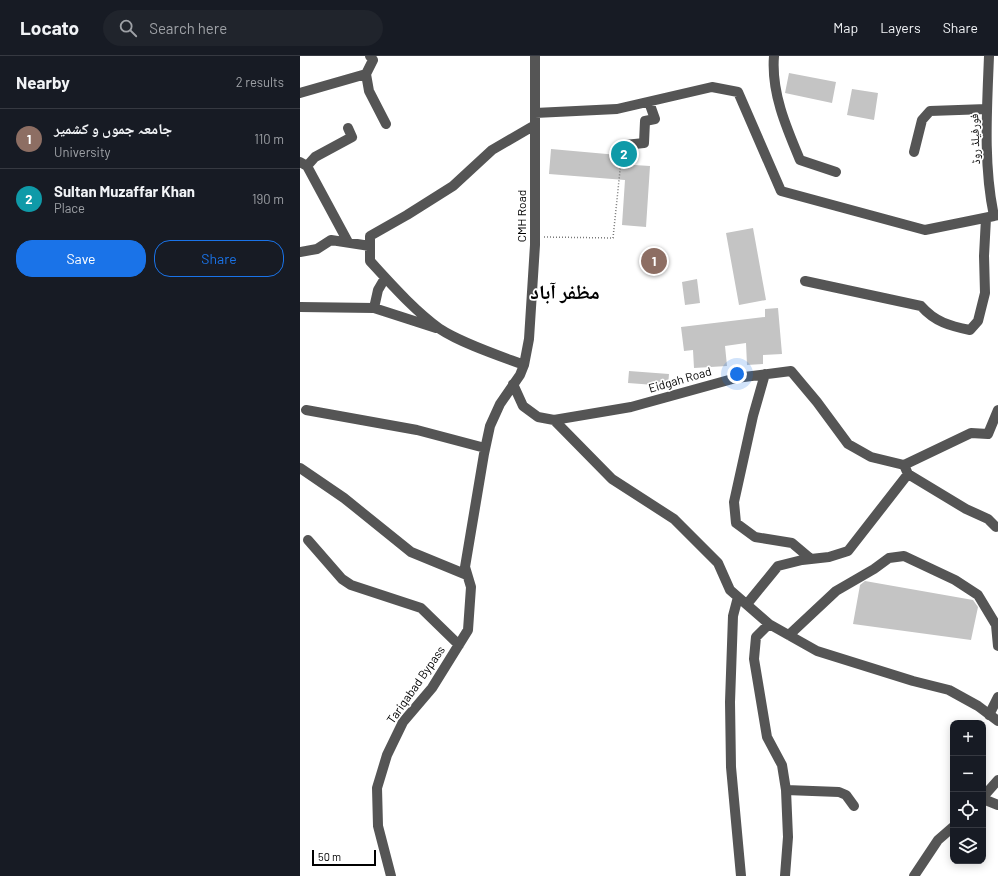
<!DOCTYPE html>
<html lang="en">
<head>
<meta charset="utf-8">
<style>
	:root { --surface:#171b24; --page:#20242c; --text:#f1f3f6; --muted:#9ea1a6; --line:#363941; --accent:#1a73e8 }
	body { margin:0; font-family:Barlow,"Noto Naskh Arabic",sans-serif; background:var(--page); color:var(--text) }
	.controls { position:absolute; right:12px; bottom:12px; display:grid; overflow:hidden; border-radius:8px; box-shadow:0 2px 10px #0003 }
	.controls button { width:36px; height:36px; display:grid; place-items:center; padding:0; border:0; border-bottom:1px solid var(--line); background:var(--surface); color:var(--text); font:20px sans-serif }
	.scale { position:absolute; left:12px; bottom:10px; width:64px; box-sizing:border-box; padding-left:4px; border:2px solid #000; border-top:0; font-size:11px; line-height:14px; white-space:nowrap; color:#000; -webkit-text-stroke:3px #fff; paint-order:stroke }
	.you { position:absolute; left:437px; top:318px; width:14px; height:14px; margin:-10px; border:3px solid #fff; border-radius:50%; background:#1a73e8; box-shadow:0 0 0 6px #1a73e833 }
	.badge { display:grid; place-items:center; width:26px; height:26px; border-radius:50%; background:var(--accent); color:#fff; font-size:13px; font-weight:700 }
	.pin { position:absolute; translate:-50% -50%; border:2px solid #fff; box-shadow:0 1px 4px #0006 }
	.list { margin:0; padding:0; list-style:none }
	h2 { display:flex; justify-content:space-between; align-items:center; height:52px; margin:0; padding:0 16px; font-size:17px }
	h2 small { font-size:13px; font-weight:400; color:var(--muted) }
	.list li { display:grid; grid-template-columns:26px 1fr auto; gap:12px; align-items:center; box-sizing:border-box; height:60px; padding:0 16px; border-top:1px solid var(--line) }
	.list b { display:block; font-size:15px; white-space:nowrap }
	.list p { margin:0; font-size:13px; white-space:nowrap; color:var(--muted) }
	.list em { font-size:13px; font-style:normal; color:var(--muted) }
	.actions { display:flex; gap:8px; padding:12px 16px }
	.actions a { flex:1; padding:9px 0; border:1px solid var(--accent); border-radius:16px; text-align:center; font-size:14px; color:var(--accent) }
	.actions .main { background:var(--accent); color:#fff }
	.icon { flex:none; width:22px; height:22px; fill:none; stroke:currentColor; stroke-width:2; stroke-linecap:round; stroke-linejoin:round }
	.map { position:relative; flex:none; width:698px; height:820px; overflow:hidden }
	header { display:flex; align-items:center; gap:24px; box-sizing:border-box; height:56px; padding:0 20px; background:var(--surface); border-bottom:1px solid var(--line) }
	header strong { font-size:19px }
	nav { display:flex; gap:22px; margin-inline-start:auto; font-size:14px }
	.search { width:280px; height:36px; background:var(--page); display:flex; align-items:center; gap:10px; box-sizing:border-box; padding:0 14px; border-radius:22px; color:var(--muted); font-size:15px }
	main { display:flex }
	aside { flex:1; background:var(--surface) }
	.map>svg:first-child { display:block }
	.building { fill:#c4c4c4 }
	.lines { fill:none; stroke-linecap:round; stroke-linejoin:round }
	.path { stroke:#777; stroke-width:1.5; stroke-dasharray:1 2; stroke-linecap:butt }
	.minor { stroke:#555; stroke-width:10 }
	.labels { text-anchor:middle; stroke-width:3.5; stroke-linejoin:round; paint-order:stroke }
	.street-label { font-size:12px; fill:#000; stroke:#fff }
	.town-label { font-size:20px; font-weight:bold; fill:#000; stroke:#fff }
</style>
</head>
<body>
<header>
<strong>Locato</strong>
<div class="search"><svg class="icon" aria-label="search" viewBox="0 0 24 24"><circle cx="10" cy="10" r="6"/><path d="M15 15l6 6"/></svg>Search here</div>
<nav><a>Map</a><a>Layers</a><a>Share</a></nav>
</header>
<main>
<aside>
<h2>Nearby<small>2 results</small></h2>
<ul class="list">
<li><span class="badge" style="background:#8d6e63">1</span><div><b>جامعہ جموں و کشمیر</b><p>University</p></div><em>110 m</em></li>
<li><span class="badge" style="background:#0f9aa8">2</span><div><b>Sultan Muzaffar Khan</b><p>Place</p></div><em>190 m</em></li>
</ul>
<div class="actions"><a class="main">Save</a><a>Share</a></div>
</aside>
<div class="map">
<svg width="698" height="820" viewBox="0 0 698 820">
	<rect width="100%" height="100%" fill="#fff"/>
	<!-- building -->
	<path class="building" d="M 489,17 L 536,26 L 532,47 L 485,37 Z
		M 552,33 L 578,37 L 574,64 L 547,59 Z
		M 251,93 L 318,99 L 319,108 L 350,110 L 346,171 L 322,169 L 325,124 L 249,118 Z
		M 453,172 L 466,244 L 439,249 L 426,177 Z
		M 397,223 L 400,247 L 385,249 L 382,226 Z
		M 478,252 L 482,298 L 463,299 L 463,308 L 447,309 L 446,287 L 425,290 L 427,310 L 394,312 L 393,294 L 384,295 L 381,271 L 465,261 L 465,253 Z
		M 329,315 L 369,318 L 368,330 L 328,327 Z
		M 565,525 L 673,544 L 678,551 L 671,584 L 553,568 L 560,529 Z"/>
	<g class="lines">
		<!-- path -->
		<path class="path" d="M 244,181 L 313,182 L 321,105"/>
		<!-- minor -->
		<path class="minor" d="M 474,0 C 471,36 486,71 500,104 L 536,116
			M 689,0 C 687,53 683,108 694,160 L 698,159
			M 66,18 L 73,4 L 70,0
			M 0,37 L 66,18 L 69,35 L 86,68
			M 235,57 L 317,53 L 412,31 L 438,36 L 481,135 L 625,174 L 694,160
			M 614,96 L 622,64 L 630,55 L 687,53
			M 324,97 L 325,89 L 344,87 L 345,65 L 355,63 L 349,46
			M 0,106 L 7,110 L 48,186
			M 7,110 L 15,101 L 52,81 L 48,72
			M 0,196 L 17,193 L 31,184 L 70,190
			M 85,222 L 78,234 L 74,252 L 136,272
			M 505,225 L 621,250 C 635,266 650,270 670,274 L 678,265 L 685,237 L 684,200 L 686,162
			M 0,251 L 74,252
			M 224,309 C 200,300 161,287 140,273 C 114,254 92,229 70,205 L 70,180 L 107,159 L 153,130 L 192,94 L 235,69
			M 465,318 L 453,360 L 434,446 L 436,467 L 455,481 L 492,487 L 511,503
			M 213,328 L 223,350 L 238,361 L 254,364 L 331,351 L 436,322 L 491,315 L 517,346 L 548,388 L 571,401 L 604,409
			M 6,354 L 117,374 L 185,392
			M 254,364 L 312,423 L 374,463 L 418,507 L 430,534 L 469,568 L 517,595 L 613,625 L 649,634 L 678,650 L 698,665
			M 604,409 L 671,377 L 688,378 L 698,354
			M 0,412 L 44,442 L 111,496 L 167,519
			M 608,418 L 666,453 L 688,463 L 696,471
			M 8,484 L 42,523 L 51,529 L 121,552 L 159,589
			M 438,541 L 433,560 L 430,646 L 431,711 L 441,820
			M 447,548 L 478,510 L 502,504 L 529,501 L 548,495 L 608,418 L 604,409
			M 469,568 L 456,581 L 454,603 L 467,681 L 482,709 L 486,734 L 488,781 L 485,820
			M 489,579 L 536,535 L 574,513 L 589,502 L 604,500 L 655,524 L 678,539 L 696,569 L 698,590
			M 689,659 L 698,641
			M 486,734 L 539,736 L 546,739 L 554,750
			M 683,741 L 698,724
			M 683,743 L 698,749
			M 91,820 L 78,770 L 77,732 L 87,699 L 103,666 L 132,632 L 168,574 L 171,531 L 165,511 L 184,398 L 190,370 L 200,348 L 220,319 L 224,309 L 229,283 L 235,189 L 235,0
			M 614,820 L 638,784 L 653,771"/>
	</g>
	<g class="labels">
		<!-- street labels -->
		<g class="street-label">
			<text transform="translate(675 83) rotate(-92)" y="4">فورفیلڈ روڈ</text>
			<text transform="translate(222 160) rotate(-90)" y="4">CMH Road</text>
			<text transform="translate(380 324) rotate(-16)" y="4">Eidgah Road</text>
			<text transform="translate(116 629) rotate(-55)" y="4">Tariqabad Bypass</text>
		</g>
		<!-- town labels -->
		<g class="town-label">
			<text x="265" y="243">مظفر آباد</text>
		</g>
	</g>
</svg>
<div class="controls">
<button>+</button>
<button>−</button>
<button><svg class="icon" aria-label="locate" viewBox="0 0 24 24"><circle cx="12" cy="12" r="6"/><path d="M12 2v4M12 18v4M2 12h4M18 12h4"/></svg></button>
<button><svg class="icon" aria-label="layers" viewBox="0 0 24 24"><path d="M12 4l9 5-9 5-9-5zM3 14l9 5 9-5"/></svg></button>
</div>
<div class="scale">50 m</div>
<div class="you"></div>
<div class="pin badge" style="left:354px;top:205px;background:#8d6e63">1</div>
<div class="pin badge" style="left:324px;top:98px;background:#0f9aa8">2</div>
</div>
</main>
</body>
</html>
